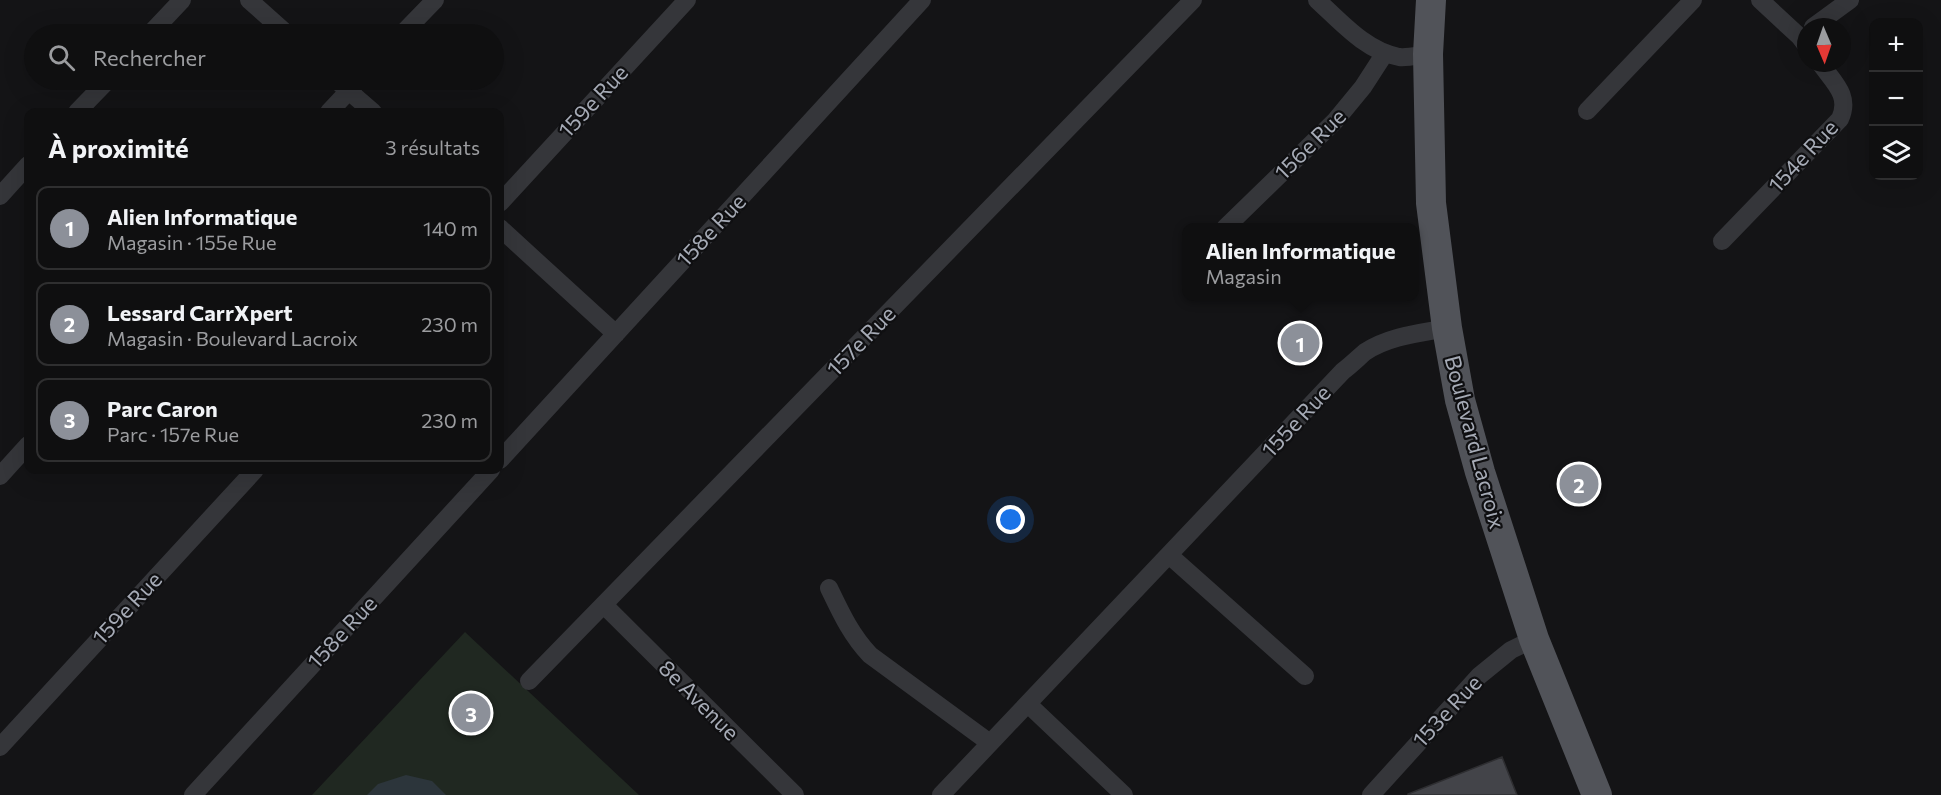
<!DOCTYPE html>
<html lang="fr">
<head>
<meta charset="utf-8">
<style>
	:root { --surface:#0f0f10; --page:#181819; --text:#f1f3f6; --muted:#9b9c9f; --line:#2f2f30; --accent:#8c9099 }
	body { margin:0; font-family:Commissioner,sans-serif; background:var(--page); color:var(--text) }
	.controls { position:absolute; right:18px; top:18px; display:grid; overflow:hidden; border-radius:12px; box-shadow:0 6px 24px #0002 }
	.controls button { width:54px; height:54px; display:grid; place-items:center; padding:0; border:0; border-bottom:2px solid var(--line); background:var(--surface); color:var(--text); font:30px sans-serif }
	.compass { position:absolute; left:1797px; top:18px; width:54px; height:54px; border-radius:50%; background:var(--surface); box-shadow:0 6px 24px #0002; rotate:178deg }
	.you { position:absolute; left:1011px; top:520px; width:21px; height:21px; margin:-15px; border:4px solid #fff; border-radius:50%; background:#1a73e8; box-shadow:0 0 0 9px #1a73e833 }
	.badge { display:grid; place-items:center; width:39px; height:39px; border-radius:50%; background:var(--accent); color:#fff; font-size:20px; font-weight:700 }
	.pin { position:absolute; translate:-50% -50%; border:3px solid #fff; box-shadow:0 2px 6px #0006 }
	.popup { position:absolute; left:1182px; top:223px; width:237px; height:78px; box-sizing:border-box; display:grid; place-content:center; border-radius:12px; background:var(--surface); filter:drop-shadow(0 2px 4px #0005); font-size:20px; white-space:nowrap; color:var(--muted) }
	.popup b { font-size:22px; color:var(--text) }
	.popup::after { content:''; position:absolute; left:50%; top:100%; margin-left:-12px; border:12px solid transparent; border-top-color:var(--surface) }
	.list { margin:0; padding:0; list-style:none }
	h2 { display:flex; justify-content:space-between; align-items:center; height:78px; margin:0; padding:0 24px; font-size:26px }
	h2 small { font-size:20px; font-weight:400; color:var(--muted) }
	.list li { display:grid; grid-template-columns:39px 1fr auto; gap:18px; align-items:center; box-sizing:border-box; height:84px; margin:0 12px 12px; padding:0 12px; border:2px solid var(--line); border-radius:12px }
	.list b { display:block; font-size:22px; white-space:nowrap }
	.list p { margin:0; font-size:20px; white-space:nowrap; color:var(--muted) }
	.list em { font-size:20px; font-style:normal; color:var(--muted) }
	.icon { flex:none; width:33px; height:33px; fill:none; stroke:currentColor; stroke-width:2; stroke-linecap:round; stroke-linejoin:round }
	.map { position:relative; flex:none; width:1941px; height:795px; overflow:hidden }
	.search { position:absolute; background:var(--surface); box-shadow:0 6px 24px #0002; left:24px; top:24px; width:480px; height:66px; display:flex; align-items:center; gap:15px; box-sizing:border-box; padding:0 21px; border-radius:33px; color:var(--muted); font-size:22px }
	.panel { position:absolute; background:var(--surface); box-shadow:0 6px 24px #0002; left:24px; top:108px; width:480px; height:366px; border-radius:12px }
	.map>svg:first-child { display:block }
	.green { fill:#202821 }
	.water { fill:#2c353b }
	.building { fill:#434449; stroke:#2e2e31; stroke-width:1.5 }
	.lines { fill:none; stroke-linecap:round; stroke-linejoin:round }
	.street { stroke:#35363a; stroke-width:18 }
	.primary { stroke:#515359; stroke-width:30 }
	.labels { text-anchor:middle; stroke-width:4.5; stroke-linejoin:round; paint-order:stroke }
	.street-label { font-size:22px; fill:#a6abb6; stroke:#0f0f11 }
</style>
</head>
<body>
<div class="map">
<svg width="1941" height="795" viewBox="0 0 1941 795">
	<rect width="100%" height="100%" fill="#141416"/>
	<!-- green -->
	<path class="green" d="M 465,632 L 639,795 L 312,795 Z"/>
	<!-- water -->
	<path class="water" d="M 406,775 L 432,781 L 446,795 L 367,795 L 378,784 Z"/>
	<!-- building -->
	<path class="building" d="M 1502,757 L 1517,795 L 1408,795 L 1408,794 Z"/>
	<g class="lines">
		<!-- street -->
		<path class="street" d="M 249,0 L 287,34
			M 1317,0 C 1341,22 1366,51 1399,57 C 1408,58 1419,55 1428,54
			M 1760,0 L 1800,37 L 1806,45
			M 1813,27 L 1850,0
			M 150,34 L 182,0
			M 402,34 L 435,0
			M 336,80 L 373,112
			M 1587,111 L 1693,0
			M 77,112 L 108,80
			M 329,112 L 359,80
			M 0,196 L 28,165
			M 500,203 L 687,0
			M 500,228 L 616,334
			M 1225,228 L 1335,121 L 1363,87 L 1385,53
			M 1722,241 L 1840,119 C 1851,95 1833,82 1820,63
			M 500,460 L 922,0
			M 0,476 L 28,445
			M 1169,555 L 1305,676
			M 829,588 C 841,613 851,635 870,655 L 990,743
			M 604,605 L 795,795
			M 529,681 L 1193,0
			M 1028,704 L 1124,795
			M 0,747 L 255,470
			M 193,795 L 491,470
			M 941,795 L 1343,371 C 1351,365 1358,358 1365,352 C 1389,336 1420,333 1447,328
			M 1371,795 L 1479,676 L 1511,650 L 1534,639"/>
		<!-- primary -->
		<path class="primary" d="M 1431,0 L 1428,54 L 1431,203 L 1447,328 L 1460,400 L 1480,472 L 1534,639 L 1597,795"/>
	</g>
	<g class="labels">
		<!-- street labels -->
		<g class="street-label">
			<text transform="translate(593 101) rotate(-47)" y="8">159e Rue</text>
			<text transform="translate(1310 144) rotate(-45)" y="8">156e Rue</text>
			<text transform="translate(1803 156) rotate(-47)" y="8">154e Rue</text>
			<text transform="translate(711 230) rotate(-47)" y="8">158e Rue</text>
			<text transform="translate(861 341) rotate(-46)" y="8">157e Rue</text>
			<text transform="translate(1296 421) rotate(-47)" y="8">155e Rue</text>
			<text transform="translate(1475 442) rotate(75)" y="8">Boulevard Lacroix</text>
			<text transform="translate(127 608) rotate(-47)" y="8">159e Rue</text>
			<text transform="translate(342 632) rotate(-47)" y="8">158e Rue</text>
			<text transform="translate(699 700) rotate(45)" y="8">8e Avenue</text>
			<text transform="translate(1447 711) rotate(-47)" y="8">153e Rue</text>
		</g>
	</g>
</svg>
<div class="controls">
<button>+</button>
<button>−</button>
<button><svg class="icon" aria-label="layers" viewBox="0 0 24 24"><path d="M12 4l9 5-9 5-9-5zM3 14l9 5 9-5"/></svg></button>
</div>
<svg class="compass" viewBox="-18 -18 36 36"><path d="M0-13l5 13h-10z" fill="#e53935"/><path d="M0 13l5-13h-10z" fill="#9b9c9f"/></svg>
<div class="you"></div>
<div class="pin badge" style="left:1300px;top:343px">1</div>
<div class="popup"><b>Alien Informatique</b>Magasin</div>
<div class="pin badge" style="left:1579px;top:484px">2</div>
<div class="pin badge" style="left:471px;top:713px">3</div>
<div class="search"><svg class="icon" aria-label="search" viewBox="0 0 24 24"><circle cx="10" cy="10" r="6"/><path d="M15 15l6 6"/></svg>Rechercher</div>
<section class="panel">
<h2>À proximité<small>3 résultats</small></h2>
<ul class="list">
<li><span class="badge">1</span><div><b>Alien Informatique</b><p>Magasin · 155e Rue</p></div><em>140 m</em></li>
<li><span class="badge">2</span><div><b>Lessard CarrXpert</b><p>Magasin · Boulevard Lacroix</p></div><em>230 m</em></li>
<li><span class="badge">3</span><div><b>Parc Caron</b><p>Parc · 157e Rue</p></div><em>230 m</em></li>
</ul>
</section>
</div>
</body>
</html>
